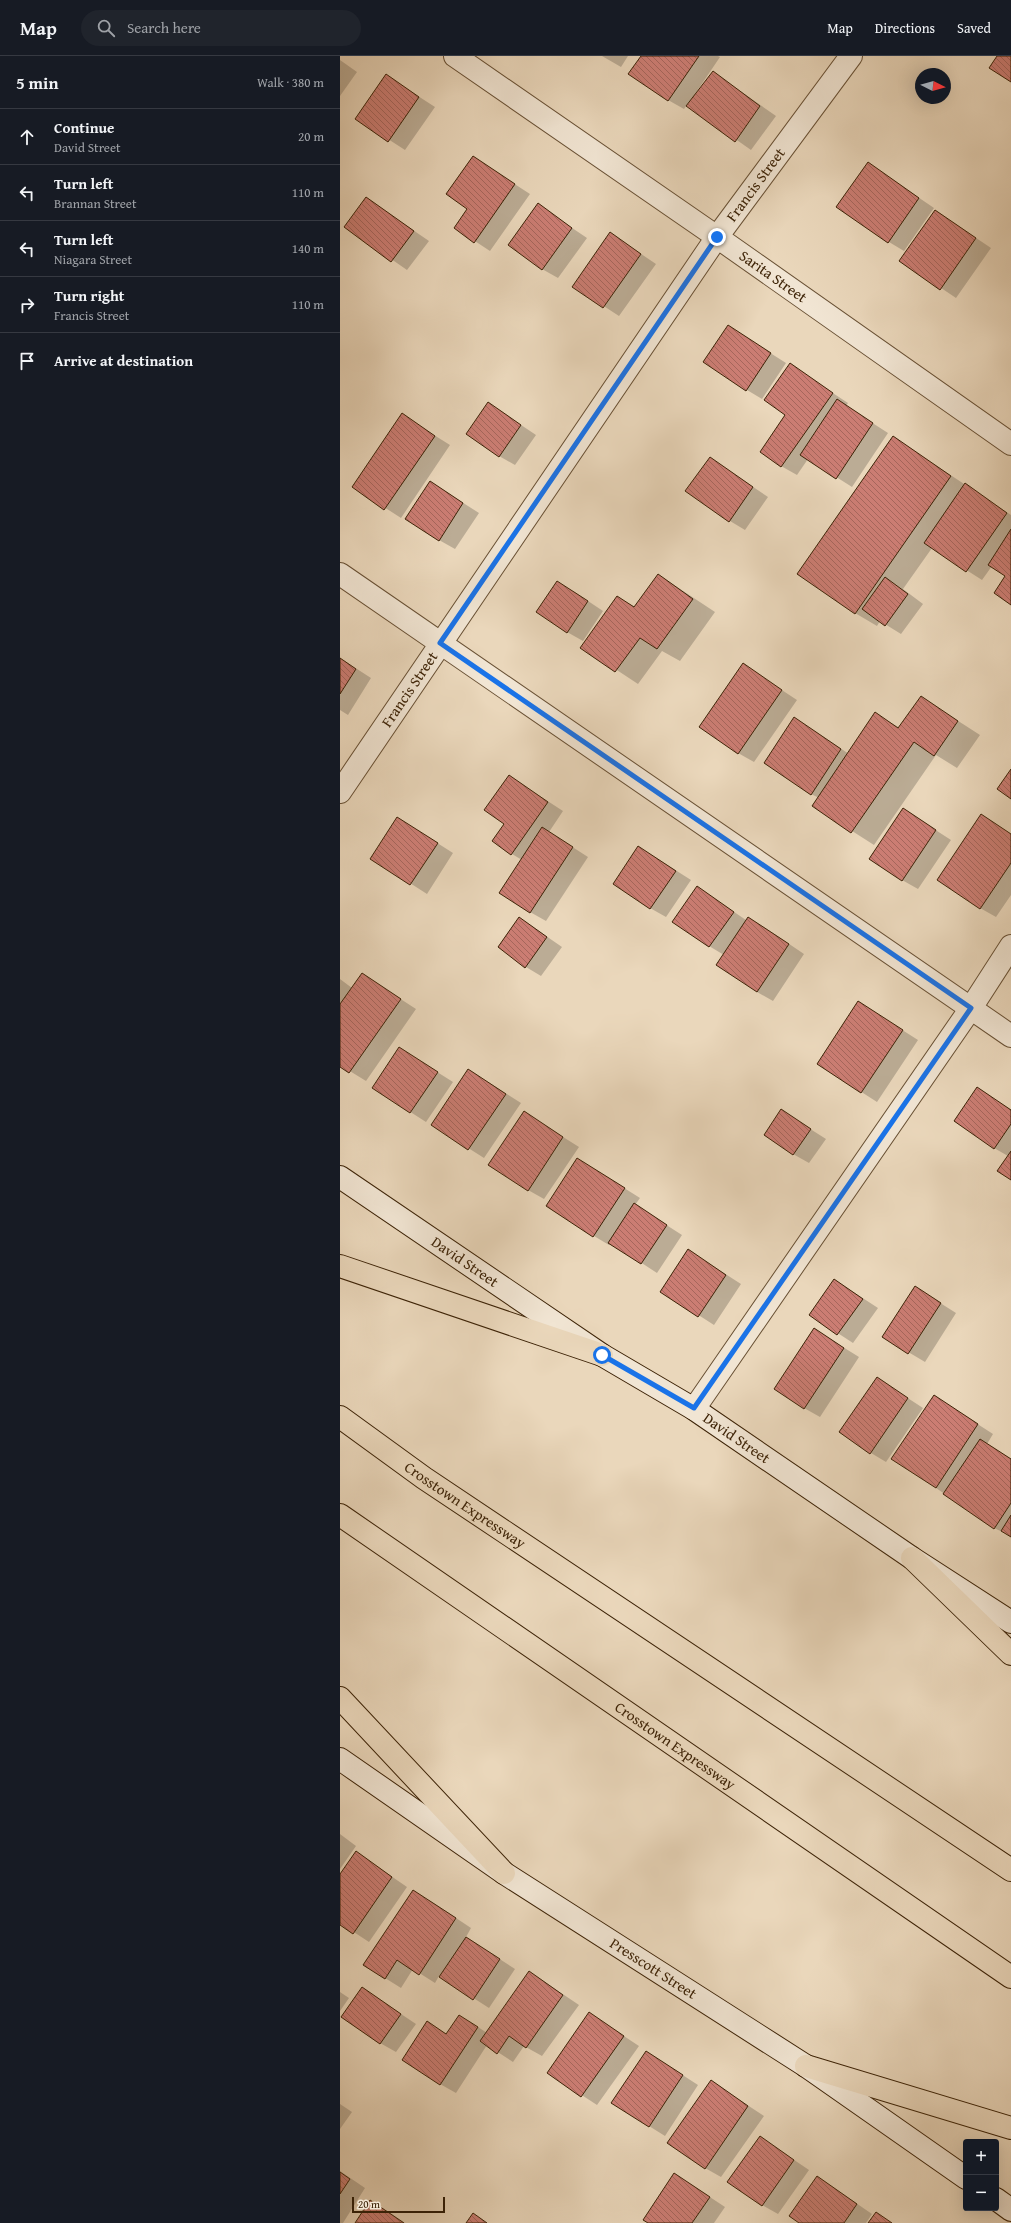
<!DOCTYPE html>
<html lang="en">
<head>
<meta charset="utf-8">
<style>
	:root { --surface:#171b24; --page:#20242c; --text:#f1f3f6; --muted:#9ea1a6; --line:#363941 }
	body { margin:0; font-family:"Gentium Book Plus",serif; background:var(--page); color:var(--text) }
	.controls { position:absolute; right:12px; bottom:12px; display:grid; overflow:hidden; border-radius:4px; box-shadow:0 4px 16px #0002 }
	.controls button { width:36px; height:36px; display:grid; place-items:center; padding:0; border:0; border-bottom:1px solid var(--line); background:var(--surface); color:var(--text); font:20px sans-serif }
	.compass { position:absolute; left:575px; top:12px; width:36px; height:36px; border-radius:50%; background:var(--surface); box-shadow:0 4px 16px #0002; rotate:96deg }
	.scale { position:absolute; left:12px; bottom:10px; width:93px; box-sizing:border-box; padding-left:4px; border:2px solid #3d2307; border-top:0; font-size:11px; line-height:14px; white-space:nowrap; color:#3d2307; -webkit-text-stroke:3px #f1e5d3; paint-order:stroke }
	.stop { position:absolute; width:12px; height:12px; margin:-9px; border:3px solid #1a73e8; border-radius:50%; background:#fff }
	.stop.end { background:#1a73e8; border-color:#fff; box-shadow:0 1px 4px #0008 }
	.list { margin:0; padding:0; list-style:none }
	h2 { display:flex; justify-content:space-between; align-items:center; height:52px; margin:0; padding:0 16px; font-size:17px }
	h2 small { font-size:13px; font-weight:400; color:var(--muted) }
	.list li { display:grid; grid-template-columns:26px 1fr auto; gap:12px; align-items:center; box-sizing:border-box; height:56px; padding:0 16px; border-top:1px solid var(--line) }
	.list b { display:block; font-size:15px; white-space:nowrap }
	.list p { margin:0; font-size:13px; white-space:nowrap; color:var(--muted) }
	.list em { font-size:13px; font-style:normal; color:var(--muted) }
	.icon { flex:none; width:22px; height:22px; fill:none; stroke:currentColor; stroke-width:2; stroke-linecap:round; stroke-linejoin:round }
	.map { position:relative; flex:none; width:671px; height:2167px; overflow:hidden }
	header { display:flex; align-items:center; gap:24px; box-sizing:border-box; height:56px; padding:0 20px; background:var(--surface); border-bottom:1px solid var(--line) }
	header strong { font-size:19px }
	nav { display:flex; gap:22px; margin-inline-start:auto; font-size:14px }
	.search { width:280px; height:36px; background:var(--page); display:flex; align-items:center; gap:10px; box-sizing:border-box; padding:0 14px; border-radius:22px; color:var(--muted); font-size:15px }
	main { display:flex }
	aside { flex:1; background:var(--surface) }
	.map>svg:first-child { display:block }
	.shadow { fill:#0003 }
	.building { fill:url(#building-back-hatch); stroke:#3d2307 }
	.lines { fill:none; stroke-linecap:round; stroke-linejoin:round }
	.street-casing { stroke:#685034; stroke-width:24 }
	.secondary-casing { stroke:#3d2307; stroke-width:24 }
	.highway-casing { stroke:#3d2307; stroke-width:24 }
	.street { stroke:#f1e5d3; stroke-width:22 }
	.secondary { stroke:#f1e5d3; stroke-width:22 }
	.highway { stroke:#ead7bb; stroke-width:22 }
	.route { stroke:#1a73e8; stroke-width:5 }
	.labels { text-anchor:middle; stroke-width:3; stroke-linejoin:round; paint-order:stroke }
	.street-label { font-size:15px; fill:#3d2307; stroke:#f1e5d3 }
</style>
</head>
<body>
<header>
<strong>Map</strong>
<div class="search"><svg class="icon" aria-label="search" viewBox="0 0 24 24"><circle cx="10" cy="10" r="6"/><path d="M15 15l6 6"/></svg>Search here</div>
<nav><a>Map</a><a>Directions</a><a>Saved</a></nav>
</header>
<main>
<aside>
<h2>5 min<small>Walk · 380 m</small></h2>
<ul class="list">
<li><svg class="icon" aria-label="ahead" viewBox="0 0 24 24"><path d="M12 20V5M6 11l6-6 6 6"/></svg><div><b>Continue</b><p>David Street</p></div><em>20 m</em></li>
<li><svg class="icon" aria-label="left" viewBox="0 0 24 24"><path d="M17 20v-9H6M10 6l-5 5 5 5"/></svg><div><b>Turn left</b><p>Brannan Street</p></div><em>110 m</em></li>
<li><svg class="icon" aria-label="left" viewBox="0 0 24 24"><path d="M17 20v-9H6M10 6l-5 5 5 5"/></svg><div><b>Turn left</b><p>Niagara Street</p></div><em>140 m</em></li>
<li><svg class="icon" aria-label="right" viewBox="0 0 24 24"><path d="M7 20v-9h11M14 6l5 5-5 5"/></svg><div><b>Turn right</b><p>Francis Street</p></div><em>110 m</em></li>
<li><svg class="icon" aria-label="arrive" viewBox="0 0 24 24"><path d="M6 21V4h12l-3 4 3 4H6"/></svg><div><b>Arrive at destination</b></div></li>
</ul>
</aside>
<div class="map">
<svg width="671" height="2167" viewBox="0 0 671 2167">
	<defs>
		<pattern id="building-back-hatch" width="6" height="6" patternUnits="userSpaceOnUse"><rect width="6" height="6" fill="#cb7d73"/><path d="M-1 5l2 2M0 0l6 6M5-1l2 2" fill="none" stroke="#a6665c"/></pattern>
	</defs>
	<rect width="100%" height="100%" fill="#ead7bb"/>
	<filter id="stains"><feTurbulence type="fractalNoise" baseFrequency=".005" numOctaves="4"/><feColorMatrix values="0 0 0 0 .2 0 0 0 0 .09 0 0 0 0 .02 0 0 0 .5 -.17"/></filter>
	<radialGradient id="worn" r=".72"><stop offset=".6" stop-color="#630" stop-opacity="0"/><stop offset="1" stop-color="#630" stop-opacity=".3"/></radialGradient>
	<!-- shadow -->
	<path class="shadow" d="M 262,0 L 288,0 L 281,11 Z
		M 302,0 L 378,0 L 380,1 L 355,38 L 356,39 L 373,16 L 436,60 L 411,94 L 347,49 L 344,53 L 328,44 Z
		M 0,4 L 17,16 L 0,40 Z
		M 47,20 L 95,51 L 65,94 L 17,63 Z
		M 133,101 L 190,138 L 150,195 L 115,172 L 128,152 Z
		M 528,107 L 594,152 L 564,195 L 549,186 Z
		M 26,142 L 89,185 L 67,214 L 5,171 Z
		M 198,149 L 247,182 L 218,222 L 202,213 Z
		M 596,155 L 651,192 L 616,242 L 561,205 Z
		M 270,177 L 316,208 L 279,260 L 233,230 Z
		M 388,270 L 446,307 L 422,343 L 407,334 Z
		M 450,309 L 508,347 L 506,350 L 548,377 L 512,431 L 468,403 L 457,419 L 441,410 Z
		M 148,347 L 196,379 L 175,409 L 159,400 Z
		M 62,359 L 110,389 L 61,462 L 13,431 Z
		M 553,381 L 671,459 L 671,548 L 667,520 L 652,510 L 642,524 L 592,492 L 563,533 L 583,548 L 561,578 L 540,565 L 537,570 L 515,557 Z
		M 370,402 L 428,441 L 405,474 L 390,465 Z
		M 106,436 L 139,457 L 115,493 L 99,484 Z
		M 319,519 L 375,556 L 340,605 L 322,595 L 298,628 L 242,591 L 277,541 L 295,551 Z
		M 233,535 L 263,555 L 243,585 L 227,576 Z
		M 0,602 L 31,622 L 8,659 L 0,654 Z
		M 404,609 L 457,644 L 414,706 L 398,697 Z
		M 581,641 L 640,679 L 617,712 L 596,699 L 534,789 L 473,750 L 479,742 L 471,738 L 470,672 L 509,698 L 536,658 L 560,672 Z
		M 169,720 L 223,755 L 209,776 L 248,801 L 206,865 L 190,856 L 182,804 L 172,798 L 165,767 Z
		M 563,753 L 611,784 L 578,833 L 562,824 Z
		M 58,762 L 113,797 L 87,838 L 31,802 Z
		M 671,778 L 671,839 L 656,861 L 640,852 Z
		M 299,791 L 351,824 L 326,861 L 310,852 Z
		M 357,831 L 406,864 L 408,862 L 424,871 L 464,898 L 433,945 L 417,936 L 384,899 L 369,890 Z
		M 180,862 L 222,891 L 201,920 L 186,911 Z
		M 22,918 L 76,953 L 26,1025 L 0,1009 L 0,923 L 12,932 Z
		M 534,956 L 578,984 L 537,1046 L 478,1008 Z
		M 59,992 L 113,1026 L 86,1066 L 33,1032 Z
		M 129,1014 L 181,1047 L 144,1102 L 92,1069 Z
		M 638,1032 L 671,1054 L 671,1123 L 668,1100 L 654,1092 Z
		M 442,1055 L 486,1083 L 469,1107 L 453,1098 Z
		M 185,1057 L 239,1091 L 204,1143 L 188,1134 Z
		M 238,1103 L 300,1142 L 295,1149 L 342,1179 L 317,1217 L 271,1187 L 269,1189 L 254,1180 L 207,1150 Z
		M 348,1194 L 401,1228 L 374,1269 L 321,1235 Z
		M 495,1224 L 538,1252 L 513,1287 L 470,1259 Z
		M 575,1231 L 616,1257 L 585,1306 L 543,1281 Z
		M 490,1283 L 519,1301 L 480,1361 L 464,1352 Z
		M 537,1322 L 583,1352 L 546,1406 L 531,1397 Z
		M 594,1340 L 653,1378 L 647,1388 L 671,1403 L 671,1480 L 654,1472 L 596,1432 Z
		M 0,1778 L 16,1790 L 0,1813 Z
		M 16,1796 L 67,1831 L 29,1886 L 0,1867 L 0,1820 Z
		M 89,1844 L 131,1872 L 126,1881 L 175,1913 L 149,1952 L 99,1920 L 95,1927 L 73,1913 L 61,1932 L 45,1922 Z
		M 190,1916 L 239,1949 L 202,2000 L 184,1990 L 173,2006 L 147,1989 L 116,2037 L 100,2028 L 87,1967 L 107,1978 L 135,1969 L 147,1977 Z
		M 22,1932 L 76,1968 L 56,1996 L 40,1987 Z
		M 0,1936 L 9,1942 L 0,1955 Z
		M 249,1957 L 299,1990 L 257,2049 L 208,2017 Z
		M 307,1996 L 358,2029 L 325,2080 L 309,2070 Z
		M 371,2025 L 424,2060 L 381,2121 L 365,2112 Z
		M 0,2048 L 12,2056 L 0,2073 Z
		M 420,2081 L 469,2114 L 438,2158 L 422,2149 Z
		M 0,2115 L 25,2132 L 3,2167 L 0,2167 Z
		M 335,2118 L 385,2151 L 374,2167 L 309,2167 Z
		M 478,2121 L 532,2158 L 526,2167 L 460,2167 Z
		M 31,2145 L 46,2154 L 65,2167 L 16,2167 Z"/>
	<!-- building -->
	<path class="building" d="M 301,0 L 359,0 L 328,45 L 288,18 Z
		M 657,0 L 671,0 L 671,26 L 649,12 Z
		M 373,15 L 420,50 L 395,86 L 346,50 Z
		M 46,18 L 79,41 L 48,86 L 15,63 Z
		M 133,100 L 175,128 L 134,187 L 114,172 L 127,153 L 106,138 Z
		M 528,106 L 579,142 L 548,187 L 496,151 Z
		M 26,141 L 74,175 L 51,206 L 4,171 Z
		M 198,147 L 232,172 L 202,214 L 168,189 Z
		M 595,154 L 636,182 L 600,234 L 559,205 Z
		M 270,176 L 301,198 L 263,252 L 232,231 Z
		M 388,269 L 431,297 L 406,335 L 363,306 Z
		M 450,307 L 493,337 L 441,411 L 420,396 L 445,359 L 424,344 Z
		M 497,343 L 533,367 L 496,423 L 460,399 Z
		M 148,346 L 181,369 L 159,401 L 126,378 Z
		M 62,357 L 95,380 L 44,454 L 12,431 Z
		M 553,380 L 611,420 L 515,558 L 457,518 Z
		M 370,401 L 413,431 L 389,466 L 345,435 Z
		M 90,425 L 123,447 L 99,485 L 65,463 Z
		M 625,427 L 667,457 L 626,516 L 584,487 Z
		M 671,473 L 671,549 L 654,537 L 665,520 L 648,509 Z
		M 318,518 L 353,543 L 317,593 L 300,582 L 275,616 L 240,592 L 277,540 L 294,551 Z
		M 545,521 L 568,538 L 545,570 L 522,553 Z
		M 217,525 L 248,545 L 227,577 L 196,556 Z
		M 0,602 L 16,613 L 0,638 Z
		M 403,607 L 442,634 L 398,698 L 359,671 Z
		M 581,640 L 618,665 L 594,700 L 574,686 L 511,777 L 472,750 L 535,656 L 558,672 Z
		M 454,661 L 501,693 L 471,739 L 424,707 Z
		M 671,713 L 671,743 L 657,733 Z
		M 169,719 L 208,746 L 171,799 L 152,785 L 164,768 L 144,754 Z
		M 563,752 L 596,774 L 562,825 L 529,803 Z
		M 641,758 L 671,778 L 671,807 L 640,853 L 597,824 Z
		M 57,761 L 98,787 L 70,829 L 30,803 Z
		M 202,771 L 233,791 L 190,857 L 159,837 Z
		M 298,790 L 336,815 L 310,853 L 273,828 Z
		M 357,830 L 394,856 L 369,891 L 332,866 Z
		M 179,861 L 207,881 L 185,912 L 158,891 Z
		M 408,861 L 449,888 L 417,936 L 376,909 Z
		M 22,917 L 61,943 L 9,1017 L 0,1011 L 0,948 Z
		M 518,945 L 563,974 L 521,1037 L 477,1008 Z
		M 59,991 L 98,1016 L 70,1057 L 32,1032 Z
		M 128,1013 L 166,1038 L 128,1094 L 91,1069 Z
		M 637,1031 L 671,1054 L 671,1068 L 654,1093 L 614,1065 Z
		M 441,1053 L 471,1073 L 453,1099 L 424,1079 Z
		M 184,1055 L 223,1081 L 188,1135 L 148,1109 Z
		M 671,1095 L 671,1124 L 657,1115 Z
		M 237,1102 L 285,1132 L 253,1181 L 206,1150 Z
		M 294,1147 L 327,1169 L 301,1208 L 268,1187 Z
		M 348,1193 L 386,1219 L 358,1261 L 320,1236 Z
		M 494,1223 L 523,1243 L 497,1279 L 469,1259 Z
		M 575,1230 L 601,1247 L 568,1298 L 542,1281 Z
		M 474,1272 L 504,1292 L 464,1353 L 434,1333 Z
		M 537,1321 L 568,1342 L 530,1398 L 499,1376 Z
		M 594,1339 L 638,1368 L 596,1432 L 551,1403 Z
		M 640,1383 L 671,1403 L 671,1447 L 654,1473 L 603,1438 Z
		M 671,1459 L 671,1481 L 661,1475 Z
		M 16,1795 L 52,1821 L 13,1878 L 0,1869 L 0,1818 Z
		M 73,1834 L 116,1862 L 79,1919 L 57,1904 L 45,1923 L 23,1909 Z
		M 126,1881 L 160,1903 L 133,1944 L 99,1921 Z
		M 189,1915 L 223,1939 L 186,1992 L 169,1980 L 157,1998 L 140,1985 Z
		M 22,1931 L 61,1958 L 40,1988 L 1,1961 Z
		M 249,1956 L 284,1980 L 241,2041 L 207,2017 Z
		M 119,1959 L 138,1971 L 100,2029 L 62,2004 L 87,1965 L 106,1978 Z
		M 306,1995 L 343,2019 L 309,2071 L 271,2047 Z
		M 371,2024 L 408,2050 L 365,2113 L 327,2087 Z
		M 420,2080 L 454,2104 L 422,2150 L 387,2126 Z
		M 0,2116 L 10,2123 L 0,2138 Z
		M 334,2117 L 370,2141 L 352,2167 L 308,2167 L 303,2164 Z
		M 477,2120 L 517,2148 L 504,2167 L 459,2167 L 449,2160 Z
		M 30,2144 L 64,2167 L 15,2167 Z
		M 536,2156 L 552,2167 L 528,2167 Z
		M 133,2157 L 147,2167 L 126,2167 Z"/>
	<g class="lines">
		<defs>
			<g id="street">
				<path id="s1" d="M 115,0 L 377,181 L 671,388"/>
				<path d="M 0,518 L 671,980"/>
				<path id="s2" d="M 0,736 L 377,181 L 511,0"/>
				<path d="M 354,1353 L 631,952 L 671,890"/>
			</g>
			<g id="secondary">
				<path id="s3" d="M 0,1121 L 262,1299 L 354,1353 L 572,1502 L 671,1566"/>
				<path id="s4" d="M 0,1703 L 164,1817 L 466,2010 L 626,2122"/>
				<path d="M 656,2143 L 671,2154"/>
			</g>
			<g id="highway">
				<path d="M 0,1210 L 262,1299"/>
				<path id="s5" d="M 0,1361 L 84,1422 L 671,1814"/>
				<path id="s6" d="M 0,1459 L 671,1921"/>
				<path d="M 572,1502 L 671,1598"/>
				<path d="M 0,1642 L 164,1817"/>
				<path d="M 466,2010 L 671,2072"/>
			</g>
		</defs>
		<!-- street casing -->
		<use href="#street" class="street-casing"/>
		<!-- secondary casing -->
		<use href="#secondary" class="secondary-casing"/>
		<!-- highway casing -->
		<use href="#highway" class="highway-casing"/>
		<!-- street -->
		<use href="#street" class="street"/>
		<!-- secondary -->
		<use href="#secondary" class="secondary"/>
		<!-- highway -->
		<use href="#highway" class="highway"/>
	</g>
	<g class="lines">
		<!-- route -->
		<path class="route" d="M 262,1299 L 354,1352 L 631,952 L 100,587 L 377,181"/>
	</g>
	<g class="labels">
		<!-- street labels -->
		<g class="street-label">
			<text dy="5" stroke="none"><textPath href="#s2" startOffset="736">Francis Street</textPath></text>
			<text dy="5" stroke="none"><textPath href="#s1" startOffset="387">Sarita Street</textPath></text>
			<text dy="5" stroke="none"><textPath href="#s2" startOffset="124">Francis Street</textPath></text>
			<text dy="5" stroke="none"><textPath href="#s3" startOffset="151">David Street</textPath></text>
			<text dy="5" stroke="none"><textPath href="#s3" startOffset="475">David Street</textPath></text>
			<text dy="5" stroke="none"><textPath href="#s5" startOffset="153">Crosstown Expressway</textPath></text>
			<text dy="5" stroke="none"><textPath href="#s6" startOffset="407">Crosstown Expressway</textPath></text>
			<text dy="5" stroke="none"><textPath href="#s4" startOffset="377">Presscott Street</textPath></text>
		</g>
	</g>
	<rect width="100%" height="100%" filter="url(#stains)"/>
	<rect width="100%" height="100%" fill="url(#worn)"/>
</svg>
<div class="controls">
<button>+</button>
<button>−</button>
</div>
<svg class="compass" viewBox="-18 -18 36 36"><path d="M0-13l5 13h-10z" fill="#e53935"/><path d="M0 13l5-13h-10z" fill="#9ea1a6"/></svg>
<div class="scale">20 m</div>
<div class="stop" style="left:262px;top:1299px"></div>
<div class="stop end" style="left:377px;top:181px"></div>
</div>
</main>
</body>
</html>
